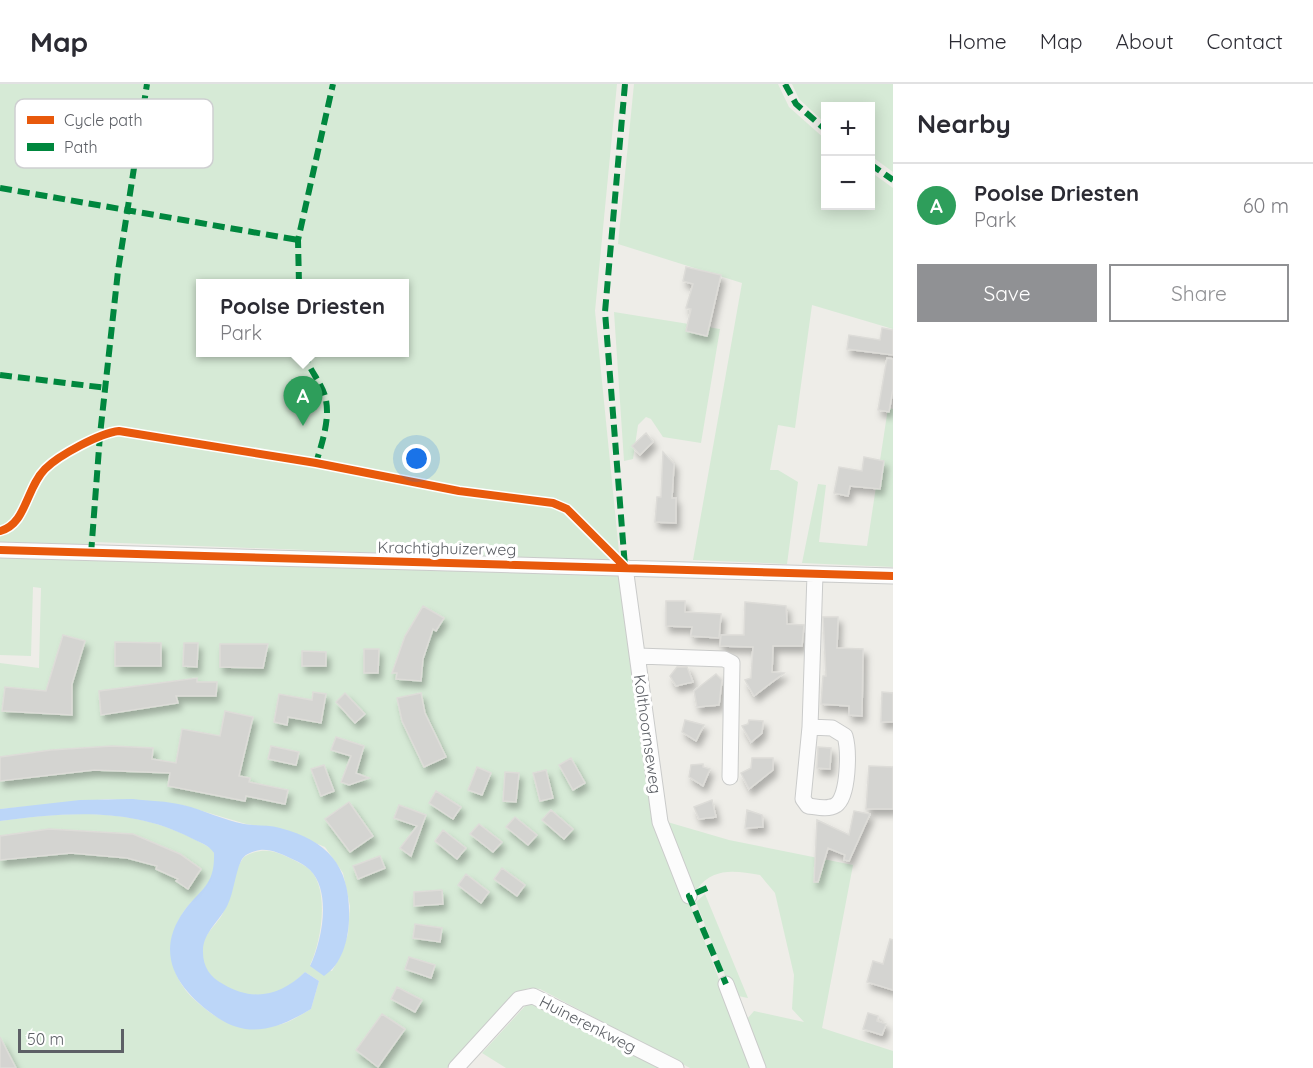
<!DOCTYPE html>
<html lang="en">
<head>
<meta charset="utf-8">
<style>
	:root { --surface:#fff; --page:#f7f7f7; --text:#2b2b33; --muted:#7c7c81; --line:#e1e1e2; --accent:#909194 }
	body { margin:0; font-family:Quicksand,sans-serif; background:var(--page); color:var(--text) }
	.controls { position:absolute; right:18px; top:18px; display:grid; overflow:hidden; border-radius:0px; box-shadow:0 3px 15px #0003 }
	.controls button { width:54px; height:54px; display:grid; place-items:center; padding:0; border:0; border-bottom:2px solid var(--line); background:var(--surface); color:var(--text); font:30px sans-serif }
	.scale { position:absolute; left:18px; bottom:15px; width:106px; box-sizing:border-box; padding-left:6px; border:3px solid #5d6066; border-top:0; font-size:16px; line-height:21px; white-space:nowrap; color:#5d6066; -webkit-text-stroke:4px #fff; paint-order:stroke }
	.you { position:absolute; left:417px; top:375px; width:21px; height:21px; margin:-15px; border:4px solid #fff; border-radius:50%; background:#1a73e8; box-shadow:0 0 0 9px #1a73e833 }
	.badge { display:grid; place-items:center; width:39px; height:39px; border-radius:50%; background:var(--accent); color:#fff; font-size:20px; font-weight:700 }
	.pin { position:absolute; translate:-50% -50px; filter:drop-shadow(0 2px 3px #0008) }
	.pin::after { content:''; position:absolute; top:32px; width:21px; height:18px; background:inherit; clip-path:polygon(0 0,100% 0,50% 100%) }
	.popup { position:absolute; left:196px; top:195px; width:213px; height:78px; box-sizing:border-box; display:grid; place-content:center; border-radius:0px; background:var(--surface); filter:drop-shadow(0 2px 4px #0005); font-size:20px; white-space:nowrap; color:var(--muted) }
	.popup b { font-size:22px; color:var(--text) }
	.popup::after { content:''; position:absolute; left:50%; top:100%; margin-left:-12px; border:12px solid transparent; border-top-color:var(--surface) }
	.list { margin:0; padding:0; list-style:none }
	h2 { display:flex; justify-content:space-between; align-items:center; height:78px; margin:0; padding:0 24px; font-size:26px }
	h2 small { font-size:20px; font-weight:400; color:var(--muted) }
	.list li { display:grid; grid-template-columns:39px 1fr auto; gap:18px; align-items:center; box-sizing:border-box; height:84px; padding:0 24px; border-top:2px solid var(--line) }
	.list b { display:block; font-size:22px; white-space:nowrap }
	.list p { margin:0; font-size:20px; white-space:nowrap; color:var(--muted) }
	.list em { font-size:20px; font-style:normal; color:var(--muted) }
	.actions { display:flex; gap:12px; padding:18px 24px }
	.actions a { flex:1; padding:14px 0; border:2px solid var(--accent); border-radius:0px; text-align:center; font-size:21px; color:var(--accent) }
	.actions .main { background:var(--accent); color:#fff }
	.map { position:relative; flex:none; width:893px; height:984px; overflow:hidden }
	header { display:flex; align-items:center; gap:36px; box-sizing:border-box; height:84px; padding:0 30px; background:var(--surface); border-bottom:2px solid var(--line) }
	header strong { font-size:28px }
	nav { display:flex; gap:33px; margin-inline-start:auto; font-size:21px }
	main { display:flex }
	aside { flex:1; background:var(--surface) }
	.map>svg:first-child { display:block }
	.green { fill:#d6ead6; fill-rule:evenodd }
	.water { fill:#bcd6f8 }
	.building { fill:#d4d4d1; stroke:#dddcd8; stroke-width:1.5; filter:url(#shadow) }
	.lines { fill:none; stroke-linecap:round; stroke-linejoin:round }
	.minor-casing { stroke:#cacbca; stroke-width:17 }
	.minor { stroke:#fcfcfc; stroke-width:15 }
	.quiet { stroke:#00873e; stroke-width:6; stroke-dasharray:12 6; stroke-linecap:butt }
	.cycleway-casing { stroke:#fff; stroke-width:11 }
	.cycleway { stroke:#e8590c; stroke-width:8 }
	.labels { text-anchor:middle; stroke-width:6; stroke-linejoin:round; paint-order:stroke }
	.street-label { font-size:16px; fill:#5d6066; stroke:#fff }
	.key { fill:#fff; stroke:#cecfd1; stroke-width:1.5 }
	.key-label { font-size:16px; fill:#5d6066 }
</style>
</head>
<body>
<header>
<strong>Map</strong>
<nav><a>Home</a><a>Map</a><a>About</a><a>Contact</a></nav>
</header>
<main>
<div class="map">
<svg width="893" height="984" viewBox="0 0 893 984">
	<defs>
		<filter id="shadow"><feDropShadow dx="3.5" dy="6" stdDeviation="3" flood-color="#0004"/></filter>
	</defs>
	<rect width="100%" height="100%" fill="#eeede8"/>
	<!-- green -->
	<path class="green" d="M 0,0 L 617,0 L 595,227 L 619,468 L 614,476 L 616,478 L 95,458 L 83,462 L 0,459 ZM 201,200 L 405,200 L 405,268 L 201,268 Z
		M 634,0 L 778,0 L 789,23 L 825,55 L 826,122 L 870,122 L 871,88 L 893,104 L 893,245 L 812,221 L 795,344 L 778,341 L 770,386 L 778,386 L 798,398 L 787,480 L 693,476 L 742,199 L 618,160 Z
		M 792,0 L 893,0 L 893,88 L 871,72 L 870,22 L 826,22 L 825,39 L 799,15 Z
		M 614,228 L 720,245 L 701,359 L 663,353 L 651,335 L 646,333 L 638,341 L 633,375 L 624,377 Z
		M 888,324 L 893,325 L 893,483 L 802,479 L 818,400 L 826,401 L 819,458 L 867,462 Z
		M 0,474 L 622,488 L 637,634 L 658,736 L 753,984 L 690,984 L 540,905 L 529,904 L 518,908 L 447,984 L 0,984 L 0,737 C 77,726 144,723 212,765 C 227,791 196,810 184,827 C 163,857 169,894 196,917 C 211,930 223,940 243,941 C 278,944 281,943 311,925 L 319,897 L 305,888 C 299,894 291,901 283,905 C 253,921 200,904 202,865 C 203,850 217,841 223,829 C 231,813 234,785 244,773 C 257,765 270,765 283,771 C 292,775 301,779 308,784 C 331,803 321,859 310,881 L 332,887 L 341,871 L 348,850 L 350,822 L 343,789 L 325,763 L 281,745 L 246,740 L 182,721 L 108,715 L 0,725 L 0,579 L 39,584 L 41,504 L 33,503 L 31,572 L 0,571 Z
		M 664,737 L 729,756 L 853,781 L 822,944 L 893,967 L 893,984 L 762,984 L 747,935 L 754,927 L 804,938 L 792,925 L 794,891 L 775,809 L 760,791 C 735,787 714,783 697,805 L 691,805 Z
		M 705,810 L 748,914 L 738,912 L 729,902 L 696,818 Z
		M 532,919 L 544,924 L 659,984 L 506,984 L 482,969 L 526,921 Z"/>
	<!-- water -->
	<path class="water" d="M 133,715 C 149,717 167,717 183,721 C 204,726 223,736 244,740 C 256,742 268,741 280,744 C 330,757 351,784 349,836 C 348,857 342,880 324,892 L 310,882 C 322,857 332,808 310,786 C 305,781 297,777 290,774 C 281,770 271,765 260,766 C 254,767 244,770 241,777 C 235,790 234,807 228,820 C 221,836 202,849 203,868 C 203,883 210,893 223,900 C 253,918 280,912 305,888 L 319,897 L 311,925 C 281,943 251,956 218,934 C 180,908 152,872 184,827 C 201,804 215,802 214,769 C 209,761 199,758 191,754 C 132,723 65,728 0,737 L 0,725 L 80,716 Z"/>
	<!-- building -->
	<path class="building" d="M 686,183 L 721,191 L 707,252 L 686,247 L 691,225 L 686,224 L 693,200 L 683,197 Z
		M 882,244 L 893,246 L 893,271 L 847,265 L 849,251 L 880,256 Z
		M 887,274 L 893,275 L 893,305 L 889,328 L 878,326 Z
		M 646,349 L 653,358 L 640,371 L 632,362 Z
		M 663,368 L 674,380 L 672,414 L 676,414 L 676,439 L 655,438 L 657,413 L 661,413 Z
		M 864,373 L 884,377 L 880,405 L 850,402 L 848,412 L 834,409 L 839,383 L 862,387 Z
		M 666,517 L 685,517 L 685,528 L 721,530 L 719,554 L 691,552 L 692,543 L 666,542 Z
		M 745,518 L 786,522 L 787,540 L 804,541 L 802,562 L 773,562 L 772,588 L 784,589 L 754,612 L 745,596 L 751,594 L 753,563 L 720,562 L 721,551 L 744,551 Z
		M 423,522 L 444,534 L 436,547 L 433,545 L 423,575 L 421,597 L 396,595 L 397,589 L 392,589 L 405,552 Z
		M 823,533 L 838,533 L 837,564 L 863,565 L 862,632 L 849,631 L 849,622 L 821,620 L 823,592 L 826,592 Z
		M 63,551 L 85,557 L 72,600 L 72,631 L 2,627 L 5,603 L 46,607 Z
		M 115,558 L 161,559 L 161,582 L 115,582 Z
		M 184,559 L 198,559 L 197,583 L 183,582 Z
		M 220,560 L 268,560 L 263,584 L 220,583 Z
		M 364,565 L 379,565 L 378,589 L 364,589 Z
		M 302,567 L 326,568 L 326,582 L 302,582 Z
		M 677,583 L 687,583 L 693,598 L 676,602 L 670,592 Z
		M 716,590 L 722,596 L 719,621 L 697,623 L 694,607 Z
		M 197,594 L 197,598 L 217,598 L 216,612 L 176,612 L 178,619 L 101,631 L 99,607 Z
		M 313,608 L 326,610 L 321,639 L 288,633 L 287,641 L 274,638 L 279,610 L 312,616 Z
		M 882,608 L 893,609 L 893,638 L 881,638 Z
		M 345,609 L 365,630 L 355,639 L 336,618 Z
		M 421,609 L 425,629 L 446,673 L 424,683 L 402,637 L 397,614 Z
		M 225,627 L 253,633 L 239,692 L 250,694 L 249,698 L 288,706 L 285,720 L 246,712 L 245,717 L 168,702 L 170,689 L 94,686 L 0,697 L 0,673 L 51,666 L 112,662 L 153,664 L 152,675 L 176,679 L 182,645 L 220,652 Z
		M 685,636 L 704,641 L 696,657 L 682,648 Z
		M 749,636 L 763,637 L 762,649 L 751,658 L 742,642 L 748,640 Z
		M 336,653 L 364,662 L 356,689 L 369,694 L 349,701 L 341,698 L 351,672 L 331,666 Z
		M 271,662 L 299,668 L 296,681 L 268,675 Z
		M 818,663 L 831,664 L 830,685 L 817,684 Z
		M 571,674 L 585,699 L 573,706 L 559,681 Z
		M 752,674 L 773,674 L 773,686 L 749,705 L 741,689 L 751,684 Z
		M 703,680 L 703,683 L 710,685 L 703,702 L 689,693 L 691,681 Z
		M 324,681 L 334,707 L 321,712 L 311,685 Z
		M 869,682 L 893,683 L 893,725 L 866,725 Z
		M 477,683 L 491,689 L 482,711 L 468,706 Z
		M 546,686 L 553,714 L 540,717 L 533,689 Z
		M 505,688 L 519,689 L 516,718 L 503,717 Z
		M 436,707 L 461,723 L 453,735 L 429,719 Z
		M 712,716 L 716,733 L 699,735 L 694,723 Z
		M 349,718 L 373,752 L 350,768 L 325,735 Z
		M 399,721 L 426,731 L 411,772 L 400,764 L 417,742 L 394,734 Z
		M 551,726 L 573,745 L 564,755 L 542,736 Z
		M 747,726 L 762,731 L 763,743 L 745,744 Z
		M 854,727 L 870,730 L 849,777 L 844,776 L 845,771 L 828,764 L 818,798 L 814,798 L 817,736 L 849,751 Z
		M 515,733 L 537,751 L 528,761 L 506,743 Z
		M 479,740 L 502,758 L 493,768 L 470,750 Z
		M 49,745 L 133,750 L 180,770 L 201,785 L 188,805 L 176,797 L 178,795 L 156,785 L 157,782 L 127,774 L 71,769 L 0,776 L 0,752 Z
		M 443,746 L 466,764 L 457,775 L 435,757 Z
		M 380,772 L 385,784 L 358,795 L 353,782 Z
		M 502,784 L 525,801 L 517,812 L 494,795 Z
		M 466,790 L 489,808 L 481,819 L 458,801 Z
		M 442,806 L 443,820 L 414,822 L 414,808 Z
		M 415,840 L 442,844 L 440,858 L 413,854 Z
		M 890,855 L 893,856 L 893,906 L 867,898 L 873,877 L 883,880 Z
		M 409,873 L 435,881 L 431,894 L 405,885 Z
		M 397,903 L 422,916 L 415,928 L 391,915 Z
		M 868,929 L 878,932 L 877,937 L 886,940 L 882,951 L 863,945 Z
		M 382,930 L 405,945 L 378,983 L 356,966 Z
		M 0,953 L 16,984 L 0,984 Z"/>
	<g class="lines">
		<defs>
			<path id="minor" d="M 0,466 L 893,492
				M 625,483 L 660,738 L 689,812
				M 638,572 L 724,575 L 732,579 L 730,693
				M 810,643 L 832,644 L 845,652 C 849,666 849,712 836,721 C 828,726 817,723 808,722 L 803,715 L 810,643 L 815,490
				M 726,900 L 758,984
				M 456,984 L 519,915 L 533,912 L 676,984"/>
		</defs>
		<!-- minor casing -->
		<use href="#minor" class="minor-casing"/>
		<!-- minor -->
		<use href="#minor" class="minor"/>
		<!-- quiet -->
		<path class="quiet" d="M 625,0 L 605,228 L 625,483
			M 785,0 L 796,20 L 826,46
			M 870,80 L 893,96
			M 0,104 L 298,156
			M 299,200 L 298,156 L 333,0
			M 304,268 C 308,285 320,296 325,312 C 331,333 322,359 316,379
			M 0,291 L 107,304
			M 91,470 L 100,351 L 118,187 L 147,0
			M 707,804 L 689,812 L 726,900"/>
		<defs>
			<path id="cycleway" d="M 0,447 C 26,441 26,404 45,385 C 59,371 100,349 119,347 L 316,379 L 459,407 L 553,419 L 567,425 L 625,483
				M 0,466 L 893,492"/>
		</defs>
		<!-- cycleway casing -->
		<use href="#cycleway" class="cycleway-casing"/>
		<!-- cycleway -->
		<use href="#cycleway" class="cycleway"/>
	</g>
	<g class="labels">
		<!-- street labels -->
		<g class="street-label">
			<text transform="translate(447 464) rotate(1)" y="6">Krachtighuizerweg</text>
			<text transform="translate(648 650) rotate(82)" y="6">Kolthoornseweg</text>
			<text transform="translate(588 940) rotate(27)" y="6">Huinerenkweg</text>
		</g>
	</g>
	<!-- legend -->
	<rect x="15" y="15" width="198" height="69" rx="9" class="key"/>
	<rect x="27" y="32" width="27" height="8" fill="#e8590c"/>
	<rect x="27" y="59" width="27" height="8" fill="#00873e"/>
	<g class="key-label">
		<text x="64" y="42">Cycle path</text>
		<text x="64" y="69">Path</text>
	</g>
</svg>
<div class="controls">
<button>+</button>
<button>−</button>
</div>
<div class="scale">50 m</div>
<div class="you"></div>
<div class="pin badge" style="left:303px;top:342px;background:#2e9e5b">A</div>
<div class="popup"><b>Poolse Driesten</b>Park</div>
</div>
<aside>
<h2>Nearby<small></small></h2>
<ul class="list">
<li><span class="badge" style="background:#2e9e5b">A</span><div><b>Poolse Driesten</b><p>Park</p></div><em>60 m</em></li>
</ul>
<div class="actions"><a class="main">Save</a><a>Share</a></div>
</aside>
</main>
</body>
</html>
